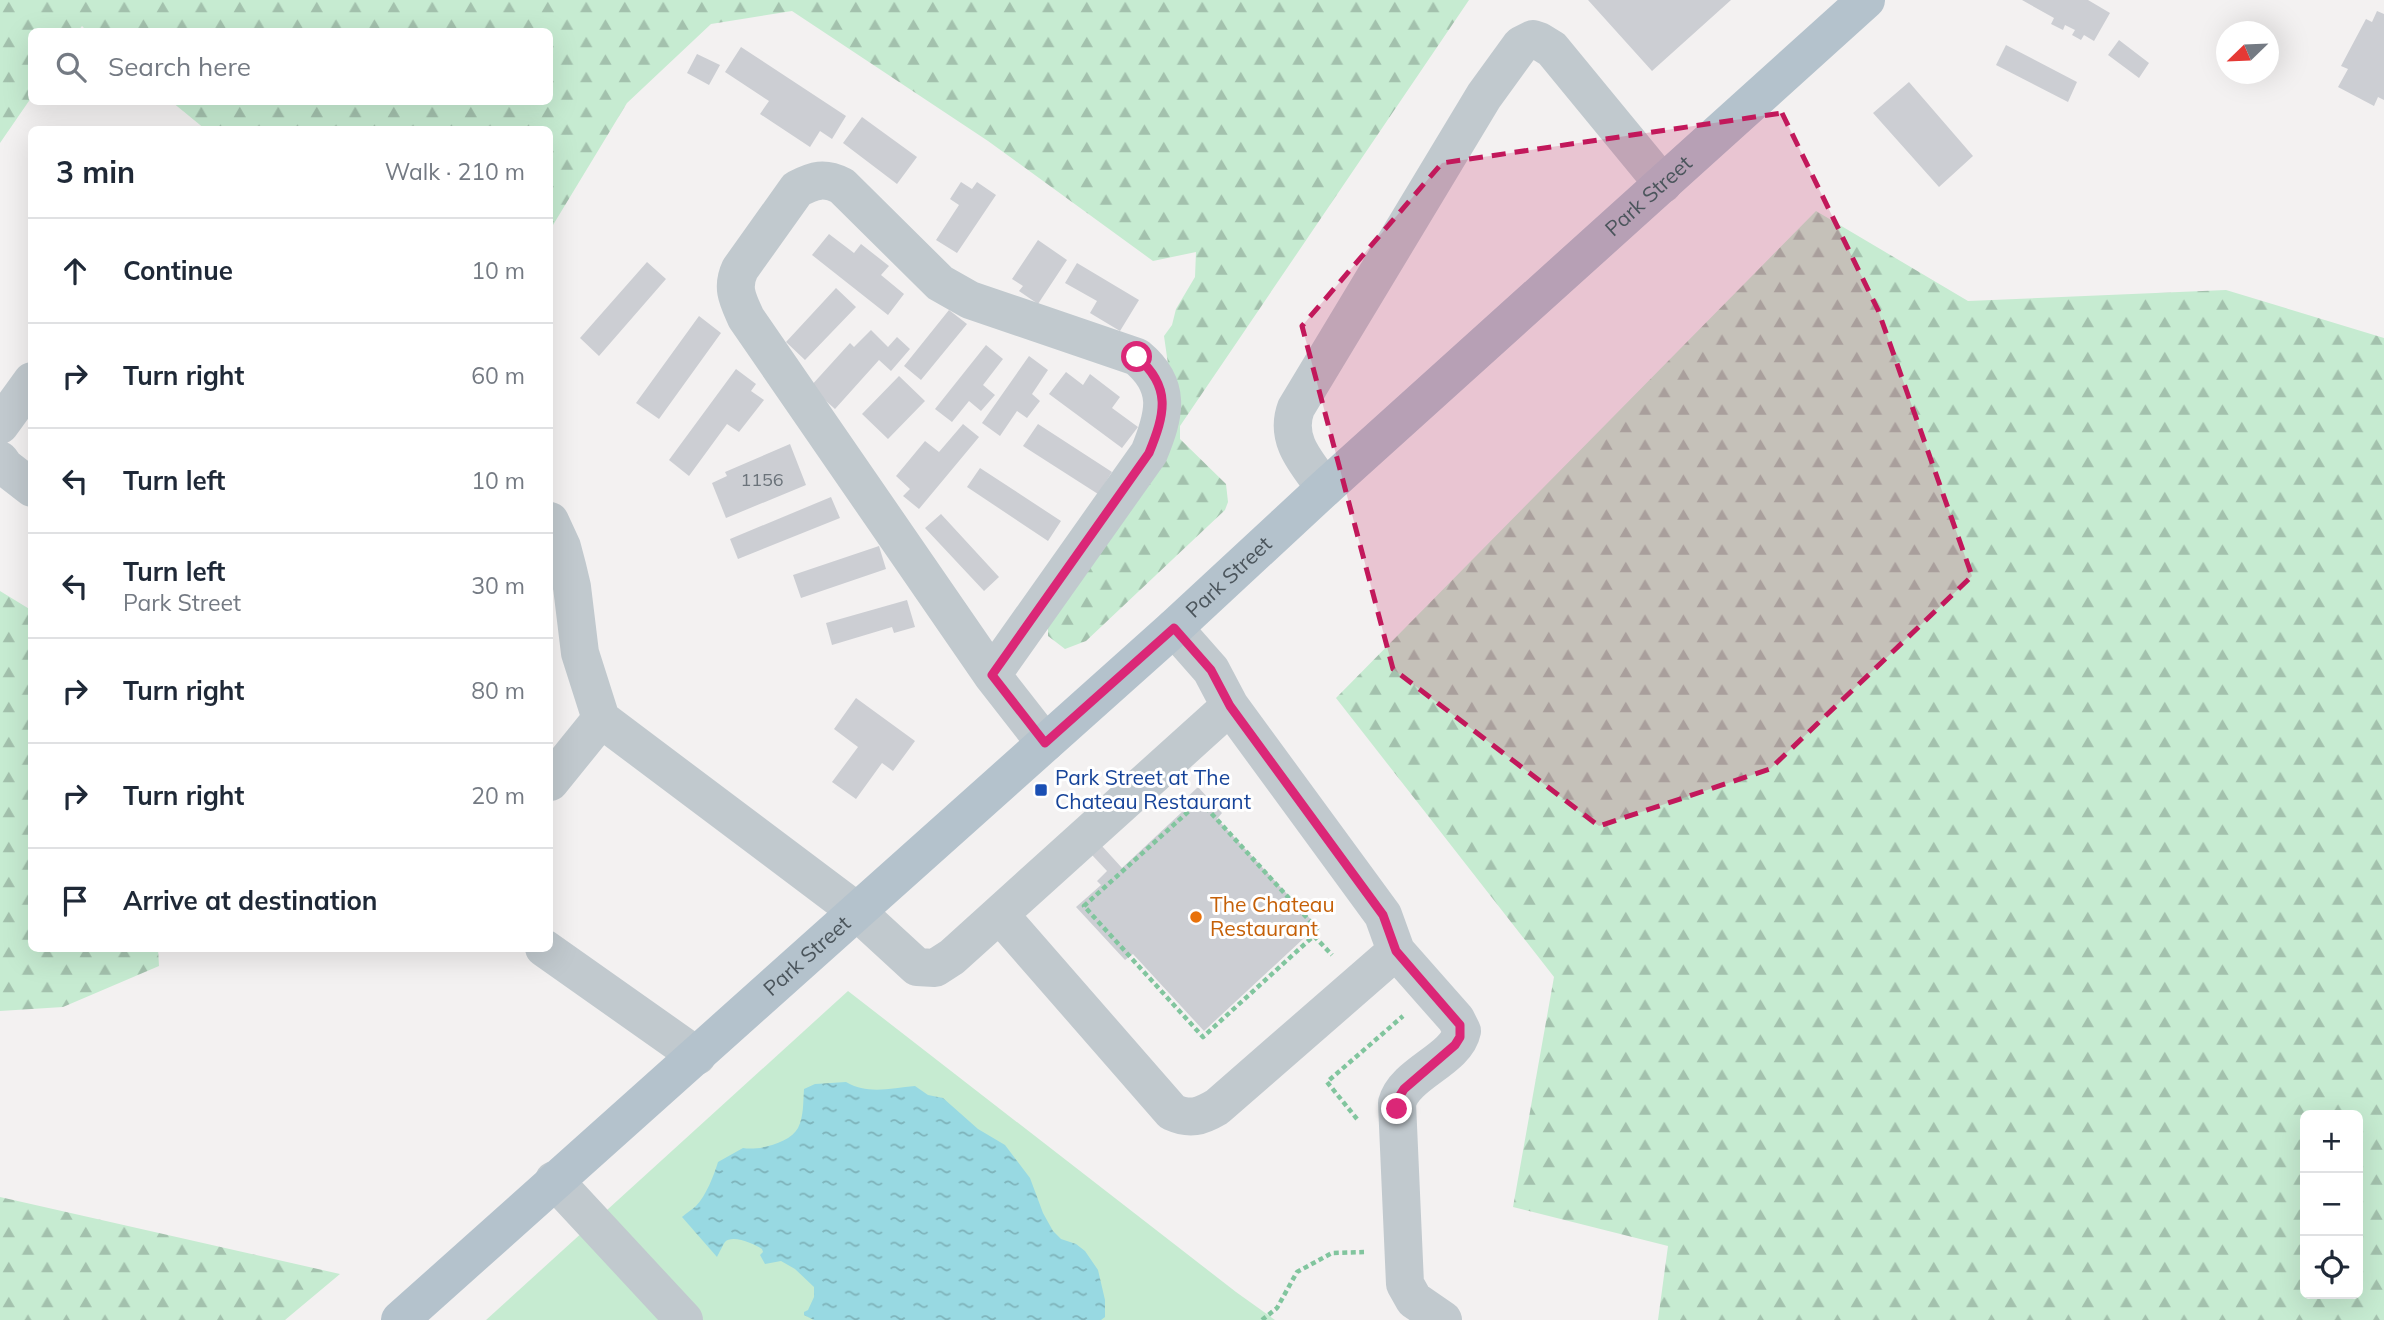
<!DOCTYPE html>
<html lang="en">
<head>
<meta charset="utf-8">
<style>
	:root { --surface:#fff; --page:#f2f2f3; --text:#1f2937; --muted:#747a83; --line:#e0e1e3 }
	body { margin:0; font-family:Mulish,sans-serif; background:var(--page); color:var(--text) }
	.controls { position:absolute; right:21px; bottom:21px; display:grid; overflow:hidden; border-radius:10px; box-shadow:0 7px 28px #0002 }
	.controls button { width:63px; height:63px; display:grid; place-items:center; padding:0; border:0; border-bottom:2px solid var(--line); background:var(--surface); color:var(--text); font:35px sans-serif }
	.compass { position:absolute; left:2216px; top:21px; width:63px; height:63px; border-radius:50%; background:var(--surface); box-shadow:0 7px 28px #0002; rotate:247deg }
	.stop { position:absolute; width:21px; height:21px; margin:-16px; border:5px solid #db2777; border-radius:50%; background:#fff }
	.stop.end { background:#db2777; border-color:#fff; box-shadow:0 2px 7px #0008 }
	.list { margin:0; padding:0; list-style:none }
	h2 { display:flex; justify-content:space-between; align-items:center; height:91px; margin:0; padding:0 28px; font-size:30px }
	h2 small { font-size:23px; font-weight:400; color:var(--muted) }
	.list li { display:grid; grid-template-columns:46px 1fr auto; gap:21px; align-items:center; box-sizing:border-box; height:105px; padding:0 28px; border-top:2px solid var(--line) }
	.list b { display:block; font-size:26px; white-space:nowrap }
	.list p { margin:0; font-size:23px; white-space:nowrap; color:var(--muted) }
	.list em { font-size:23px; font-style:normal; color:var(--muted) }
	.icon { flex:none; width:38px; height:38px; fill:none; stroke:currentColor; stroke-width:2; stroke-linecap:round; stroke-linejoin:round }
	.map { position:relative; flex:none; width:2384px; height:1320px; overflow:hidden }
	.search { position:absolute; background:var(--surface); box-shadow:0 7px 28px #0002; left:28px; top:28px; width:525px; height:77px; display:flex; align-items:center; gap:18px; box-sizing:border-box; padding:0 24px; border-radius:10px; color:var(--muted); font-size:26px }
	.panel { position:absolute; background:var(--surface); box-shadow:0 7px 28px #0002; left:28px; top:126px; width:525px; height:826px; border-radius:10px }
	.map>svg:first-child { display:block }
	.green { fill:#c6ebd1 }
	.forest { fill:url(#forest-firs); fill-rule:evenodd }
	.water { fill:url(#water-ripples) }
	.building { fill:#ccced3 }
	.lines { fill:none; stroke-linecap:round; stroke-linejoin:round }
	.path { stroke:#81c59e; stroke-width:4.5; stroke-dasharray:5 3.5; stroke-linecap:butt }
	.minor { stroke:#c1c9ce; stroke-width:38 }
	.major { stroke:#b4c2cc; stroke-width:38 }
	.route { stroke:#db2777; stroke-width:9 }
	.marked { fill:#c2185b; fill-opacity:0.2; stroke:#c2185b; stroke-width:5; stroke-dasharray:14 9; stroke-linejoin:round }
	.transit-dot { fill:#1a4fb4; stroke:#fff; stroke-width:2.5 }
	.food-dot { fill:#e8710a; stroke:#fff; stroke-width:2.5 }
	.labels { text-anchor:middle; stroke-width:6; stroke-linejoin:round; paint-order:stroke }
	.number-label { font-size:18px; fill:#6b737a }
	.street-label { font-size:21px; fill:#4b555c; stroke:#fff }
	.transit-label { font-size:21px; fill:#164399; stroke:#fff; text-anchor:start }
	.food-label { font-size:21px; fill:#c56008; stroke:#fff; text-anchor:start }
</style>
</head>
<body>
<div class="map">
<svg width="2384" height="1320" viewBox="0 0 2384 1320">
	<defs>
		<pattern id="forest-firs" width="22" height="20" patternUnits="userSpaceOnUse" patternTransform="scale(1.75)"><rect width="22" height="20" fill="#c6ebd1"/><path d="M5 1l3.5 6h-7zM16 11l3.5 6h-7z" fill="#a3c1ad"/></pattern>
		<pattern id="water-ripples" width="26" height="14" patternUnits="userSpaceOnUse" patternTransform="scale(1.75)"><rect width="26" height="14" fill="#98d9e2"/><path d="M2 4q2-2 4 0t4 0M15 11q2-2 4 0t4 0" fill="none" stroke="#7eb3ba"/></pattern>
	</defs>
	<rect width="100%" height="100%" fill="#f3f1f1"/>
	<!-- green -->
	<path class="green" d="M 848,991 L 1236,1292 L 1275,1320 L 486,1320 Z"/>
	<!-- forest -->
	<path class="forest" d="M 0,0 L 1469,0 L 1180,426 L 1180,439 L 1226,484 L 1228,502 L 1225,510 L 1086,641 L 1065,649 L 1048,636 L 1048,619 L 1166,451 L 1168,364 L 1164,336 L 1172,325 L 1176,309 L 1195,277 L 1196,252 L 1153,261 L 988,141 L 792,11 L 711,24 L 627,103 L 550,230 L 550,130 L 205,129 L 172,102 L 550,102 L 550,32 L 88,32 L 82,26 L 78,31 L 32,32 L 31,98 L 0,143 Z
		M 1816,211 L 1968,301 L 2226,290 L 2384,338 L 2384,1320 L 1658,1320 L 1668,1246 L 1513,1207 L 1554,977 L 1336,698 ZM 2305,1115 L 2358,1115 L 2358,1294 L 2305,1294 Z
		M 0,591 L 31,610 L 32,948 L 158,949 L 159,966 L 63,1007 L 0,1011 Z
		M 0,1197 L 340,1274 L 285,1320 L 0,1320 Z"/>
	<!-- water -->
	<path class="water" d="M 846,1082 C 868,1095 891,1088 915,1086 L 928,1095 L 943,1098 L 978,1129 L 1005,1145 L 1030,1178 L 1043,1213 L 1053,1231 L 1061,1239 L 1076,1244 L 1085,1251 L 1098,1270 L 1105,1300 L 1105,1317 L 1101,1320 L 814,1320 L 804,1315 L 804,1312 L 808,1310 L 814,1297 L 814,1287 L 795,1269 L 781,1261 L 765,1264 L 760,1255 L 763,1252 L 762,1249 C 755,1244 732,1234 725,1242 C 723,1245 719,1253 717,1257 L 682,1217 C 686,1213 692,1210 696,1206 C 706,1196 714,1175 718,1162 L 743,1148 C 758,1151 790,1143 798,1128 C 804,1116 803,1102 804,1089 L 815,1084 Z"/>
	<!-- building -->
	<path class="building" d="M 1588,0 L 1731,0 L 1652,71 Z
		M 2022,0 L 2088,0 L 2110,13 L 2094,41 L 2084,35 L 2081,40 L 2072,35 L 2075,30 L 2065,25 L 2063,30 L 2051,24 L 2054,18 Z
		M 2377,11 L 2384,14 L 2384,100 L 2378,97 L 2374,106 L 2338,87 L 2348,69 L 2341,66 L 2366,19 L 2372,22 Z
		M 2119,40 L 2149,63 L 2139,78 L 2108,55 Z
		M 2006,45 L 2077,82 L 2068,102 L 1996,65 Z
		M 741,47 L 846,116 L 832,139 L 820,131 L 810,147 L 760,114 L 769,101 L 725,72 Z
		M 697,54 L 720,65 L 709,85 L 687,73 Z
		M 1909,82 L 1973,156 L 1939,187 L 1873,113 Z
		M 862,117 L 917,157 L 897,184 L 843,143 Z
		M 961,182 L 972,189 L 977,182 L 996,195 L 957,253 L 936,240 L 959,205 L 950,199 Z
		M 829,234 L 854,253 L 861,244 L 889,266 L 881,275 L 904,294 L 888,315 L 812,255 Z
		M 1038,240 L 1067,260 L 1038,304 L 1019,291 L 1023,286 L 1012,279 Z
		M 647,262 L 666,279 L 599,356 L 580,338 Z
		M 1077,263 L 1139,300 L 1120,331 L 1090,313 L 1097,301 L 1065,283 Z
		M 836,288 L 856,307 L 805,360 L 786,342 Z
		M 949,310 L 967,324 L 921,380 L 904,366 Z
		M 699,316 L 721,333 L 659,419 L 636,403 Z
		M 871,330 L 888,347 L 897,337 L 910,349 L 891,371 L 879,360 L 835,409 L 810,387 L 850,343 L 854,347 Z
		M 986,345 L 1003,359 L 983,385 L 995,395 L 981,411 L 969,401 L 952,422 L 935,409 Z
		M 1029,356 L 1048,370 L 1032,394 L 1040,401 L 1027,418 L 1017,411 L 1000,436 L 982,423 Z
		M 736,369 L 756,384 L 751,391 L 764,400 L 739,432 L 727,424 L 689,476 L 669,460 Z
		M 1066,372 L 1083,385 L 1090,374 L 1120,397 L 1112,408 L 1138,427 L 1122,448 L 1049,394 Z
		M 899,376 L 925,401 L 888,439 L 862,414 Z
		M 963,424 L 979,437 L 919,509 L 903,496 L 910,489 L 896,476 L 925,441 L 939,452 Z
		M 1038,424 L 1112,472 L 1098,494 L 1023,446 Z
		M 790,444 L 806,485 L 726,518 L 712,483 L 727,476 L 725,472 Z
		M 980,468 L 1061,521 L 1048,541 L 967,487 Z
		M 831,497 L 840,518 L 738,559 L 730,539 Z
		M 941,514 L 999,577 L 984,591 L 925,528 Z
		M 879,546 L 886,569 L 801,598 L 793,575 Z
		M 907,600 L 915,627 L 894,633 L 892,627 L 832,645 L 826,623 Z
		M 856,698 L 915,741 L 893,771 L 882,763 L 856,799 L 832,782 L 858,747 L 834,729 Z
		M 1198,787 L 1222,813 L 1217,819 L 1317,926 L 1204,1031 L 1133,954 L 1125,960 L 1076,907 L 1101,885 L 1097,881 L 1107,871 L 1092,855 L 1102,846 L 1122,868 L 1183,811 L 1179,805 Z"/>
	<g class="lines">
		<!-- path -->
		<path class="path" d="M 1200,801 L 1319,931 L 1203,1037 L 1084,906 Z
			M 1314,936 L 1332,955
			M 1357,1119 L 1327,1082 L 1403,1016
			M 1262,1320 L 1277,1308 L 1297,1272 L 1332,1253 L 1364,1252"/>
		<!-- minor -->
		<path class="minor" d="M 0,425 L 32,381
			M 0,460 L 5,467 L 32,488
			M 1325,488 C 1307,463 1284,440 1296,408 L 1484,96 L 1521,45 L 1533,39 L 1539,41 L 1552,49 L 1663,184
			M 550,521 L 562,547 L 567,566 L 572,587 L 580,653 L 601,719
			M 992,675 L 1149,453 C 1165,414 1172,386 1137,357 L 970,300 L 940,283 L 842,186 C 824,177 815,180 797,189 L 740,269 C 731,288 738,300 746,318 L 992,675 L 1045,743
			M 550,782 L 601,719 L 855,910 L 917,967 L 935,968 L 952,957 L 1230,706
			M 1000,915 L 1172,1112 C 1190,1120 1200,1117 1217,1107 L 1396,951 L 1383,915 L 1230,706 L 1211,670 L 1174,628
			M 544,948 L 697,1056
			M 1396,951 L 1456,1019 L 1462,1031 C 1456,1060 1405,1073 1397,1103 L 1405,1284 L 1414,1300 L 1443,1320
			M 554,1180 L 684,1320"/>
		<!-- major -->
		<path class="major" id="s1" d="M 400,1320 L 1174,628 L 1325,488 L 1866,0"/>
	</g>
	<g class="lines">
		<!-- route -->
		<path class="route" d="M 1137,357 C 1172,387 1165,414 1149,453 L 992,675 L 1045,743 L 1174,628 L 1211,670 L 1230,706 L 1383,915 L 1396,951 L 1460,1025 L 1460,1037 L 1455,1045 L 1404,1089 L 1399,1097 L 1397,1109"/>
	</g>
	<!-- marked area -->
	<path class="marked" d="M 1782,113 L 1878,310 L 1972,576 L 1770,769 L 1599,826 L 1393,669 L 1302,326 L 1442,163 Z"/>
	<!-- markers -->
	<rect class="transit-dot" x="1034" y="783" width="14" height="14" rx="3.5"/>
	<circle class="food-dot" cx="1196" cy="917" r="7"/>
	<g class="labels">
		<!-- number labels -->
		<g class="number-label">
			<text x="762" y="486">1156</text>
		</g>
		<!-- street labels -->
		<g class="street-label">
			<text dy="7" stroke="none"><textPath href="#s1" startOffset="1680">Park Street</textPath></text>
			<text dy="7" stroke="none"><textPath href="#s1" startOffset="1113">Park Street</textPath></text>
			<text dy="7" stroke="none"><textPath href="#s1" startOffset="546">Park Street</textPath></text>
		</g>
		<!-- transit labels -->
		<g class="transit-label">
			<text x="1055" y="785">Park Street at The<tspan x="1055" dy="24">Chateau Restaurant</tspan></text>
		</g>
		<!-- food labels -->
		<g class="food-label">
			<text x="1210" y="912">The Chateau<tspan x="1210" dy="24">Restaurant</tspan></text>
		</g>
	</g>
</svg>
<div class="controls">
<button>+</button>
<button>−</button>
<button><svg class="icon" aria-label="locate" viewBox="0 0 24 24"><circle cx="12" cy="12" r="6"/><path d="M12 2v4M12 18v4M2 12h4M18 12h4"/></svg></button>
</div>
<svg class="compass" viewBox="-18 -18 36 36"><path d="M0-13l5 13h-10z" fill="#e53935"/><path d="M0 13l5-13h-10z" fill="#747a83"/></svg>
<div class="stop" style="left:1137px;top:357px"></div>
<div class="stop end" style="left:1397px;top:1109px"></div>
<div class="search"><svg class="icon" aria-label="search" viewBox="0 0 24 24"><circle cx="10" cy="10" r="6"/><path d="M15 15l6 6"/></svg>Search here</div>
<section class="panel">
<h2>3 min<small>Walk · 210 m</small></h2>
<ul class="list">
<li><svg class="icon" aria-label="ahead" viewBox="0 0 24 24"><path d="M12 20V5M6 11l6-6 6 6"/></svg><div><b>Continue</b></div><em>10 m</em></li>
<li><svg class="icon" aria-label="right" viewBox="0 0 24 24"><path d="M7 20v-9h11M14 6l5 5-5 5"/></svg><div><b>Turn right</b></div><em>60 m</em></li>
<li><svg class="icon" aria-label="left" viewBox="0 0 24 24"><path d="M17 20v-9H6M10 6l-5 5 5 5"/></svg><div><b>Turn left</b></div><em>10 m</em></li>
<li><svg class="icon" aria-label="left" viewBox="0 0 24 24"><path d="M17 20v-9H6M10 6l-5 5 5 5"/></svg><div><b>Turn left</b><p>Park Street</p></div><em>30 m</em></li>
<li><svg class="icon" aria-label="right" viewBox="0 0 24 24"><path d="M7 20v-9h11M14 6l5 5-5 5"/></svg><div><b>Turn right</b></div><em>80 m</em></li>
<li><svg class="icon" aria-label="right" viewBox="0 0 24 24"><path d="M7 20v-9h11M14 6l5 5-5 5"/></svg><div><b>Turn right</b></div><em>20 m</em></li>
<li><svg class="icon" aria-label="arrive" viewBox="0 0 24 24"><path d="M6 21V4h12l-3 4 3 4H6"/></svg><div><b>Arrive at destination</b></div></li>
</ul>
</section>
</div>
</body>
</html>
